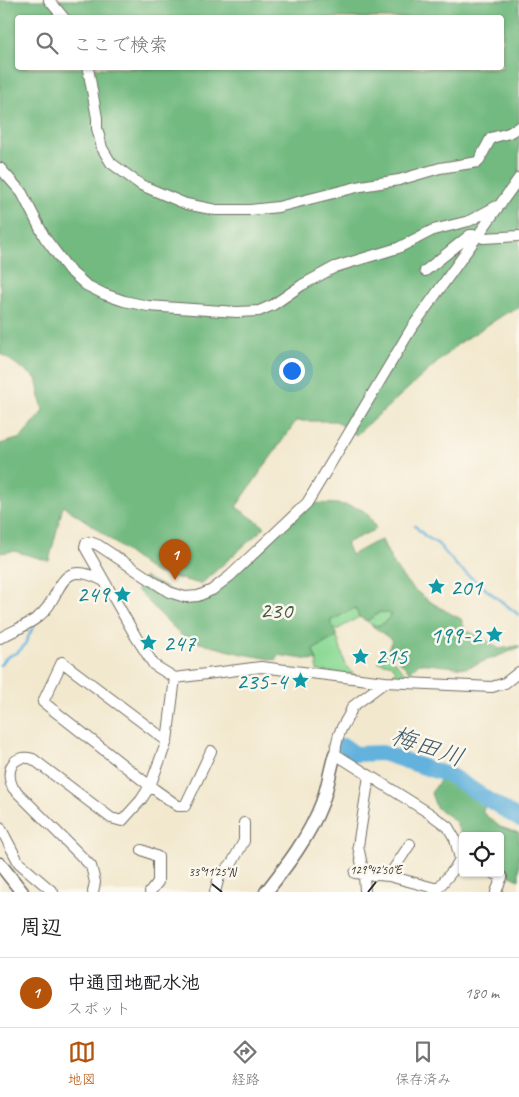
<!DOCTYPE html>
<html lang="ja">
<head>
<meta charset="utf-8">
<style>
	:root { --surface:#fff; --page:#f6f6f6; --text:#202124; --muted:#757577; --line:#e0e0e0; --accent:#b45309 }
	body { margin:0; font-family:Caveat,"Klee One",sans-serif; background:var(--page); color:var(--text) }
	.controls { position:absolute; right:15px; bottom:15px; display:grid; overflow:hidden; border-radius:5px; box-shadow:0 1px 4px #0004 }
	.controls button { width:45px; height:45px; display:grid; place-items:center; padding:0; border:0; border-bottom:1px solid var(--line); background:var(--surface); color:var(--text); font:25px sans-serif }
	.you { position:absolute; left:291px; top:370px; width:18px; height:18px; margin:-12px; border:4px solid #fff; border-radius:50%; background:#1a73e8; box-shadow:0 0 0 8px #1a73e833 }
	.badge { display:grid; place-items:center; width:32px; height:32px; border-radius:50%; background:var(--accent); color:#fff; font-size:16px; font-weight:700 }
	.pin { position:absolute; translate:-50% -41px; filter:drop-shadow(0 1px 2px #0008) }
	.pin::after { content:''; position:absolute; top:26px; width:18px; height:15px; background:inherit; clip-path:polygon(0 0,100% 0,50% 100%) }
	.list { margin:0; padding:0; list-style:none }
	h2 { display:flex; justify-content:space-between; align-items:center; height:65px; margin:0; padding:0 20px; font-size:21px }
	h2 small { font-size:16px; font-weight:400; color:var(--muted) }
	.list li { display:grid; grid-template-columns:32px 1fr auto; gap:15px; align-items:center; box-sizing:border-box; height:70px; padding:0 20px; border-top:1px solid var(--line) }
	.list b { display:block; font-size:19px; white-space:nowrap }
	.list p { margin:0; font-size:16px; white-space:nowrap; color:var(--muted) }
	.list em { font-size:16px; font-style:normal; color:var(--muted) }
	.icon { flex:none; width:28px; height:28px; fill:none; stroke:currentColor; stroke-width:2; stroke-linecap:round; stroke-linejoin:round }
	.map { position:relative; flex:none; width:519px; height:892px; overflow:hidden }
	.search { position:absolute; background:var(--surface); box-shadow:0 1px 4px #0004; left:15px; right:15px; top:15px; height:55px; display:flex; align-items:center; gap:12px; box-sizing:border-box; padding:0 18px; border-radius:5px; color:var(--muted); font-size:19px }
	.sheet { height:135px; background:var(--surface) }
	nav { display:flex; justify-content:space-around; align-items:center; box-sizing:border-box; height:70px; border-top:1px solid var(--line); background:var(--surface); font-size:14px; color:var(--muted) }
	nav a { display:grid; justify-items:center; gap:2px }
	nav .on { color:var(--accent) }
	.map>svg:first-child { display:block }
	.green { fill:#8dda97; stroke:#5c8261 }
	.forest { fill:#72ba80; stroke:#4e7256; fill-rule:evenodd }
	.lines { fill:none; stroke-linecap:round; stroke-linejoin:round }
	.stream { stroke:#63b2dd; stroke-width:2.5 }
	.river { stroke:#63b2dd; stroke-width:16 }
	.minor-casing { stroke:#716d64; stroke-width:12 }
	.tertiary-casing { stroke:#716d64; stroke-width:15 }
	.minor { stroke:#fff; stroke-width:10 }
	.tertiary { stroke:#fff; stroke-width:12 }
	.ticks { fill:none; stroke:#2b2b2b; stroke-width:2 }
	.labels { text-anchor:middle; stroke-width:5; stroke-linejoin:round; paint-order:stroke }
	.culture-label { font-size:24px; fill:#0d838f; stroke:#fbf7ec; text-anchor:start }
	.park-label { font-size:24px; fill:#445746; stroke:#fbf7ec }
	.water-label { font-size:25px; font-style:italic; fill:#3f5a69; stroke:#fbf7ec }
	.ticks-label { font-size:12px; text-anchor:middle; fill:#2b2b2b; stroke:#fbf7ec; stroke-width:5; stroke-linejoin:round; paint-order:stroke }
</style>
</head>
<body>
<div class="map">
<svg width="519" height="892" viewBox="0 0 519 892">
	<rect width="100%" height="100%" fill="#fbf7ec"/>
	<filter id="ink" filterUnits="userSpaceOnUse"><feTurbulence type="fractalNoise" baseFrequency=".02" numOctaves="2"/><feDisplacementMap in="SourceGraphic" scale="10" xChannelSelector="R" yChannelSelector="G"/><feConvolveMatrix kernelMatrix="1 2 1 2 8 2 1 2 1" color-interpolation-filters="sRGB"/></filter>
	<filter id="wash" filterUnits="userSpaceOnUse"><feTurbulence type="fractalNoise" baseFrequency=".0096" numOctaves="4" result="noise"/><feDisplacementMap in="SourceGraphic" scale="20" xChannelSelector="R" yChannelSelector="G"/><feGaussianBlur stdDeviation="1.12" result="paint"/><feColorMatrix in="noise" values="0 0 0 0 0 0 0 0 0 0 0 0 0 0 0 0 0 1.4 0 .05"/><feComposite in="paint" operator="in"/></filter>
	<g filter="url(#wash)">
		<rect width="100%" height="100%" fill="#f2e8ce"/>
		<!-- green -->
		<path class="green" d="M 355,608 L 359,617 L 335,631 L 330,621 Z
			M 380,612 L 391,614 C 385,623 376,631 367,621 Z
			M 337,636 L 345,664 L 354,675 L 317,671 L 317,661 L 313,650 Z
			M 384,651 L 411,679 L 393,675 L 396,669 L 390,664 L 378,662 Z"/>
		<!-- forest -->
		<path class="forest" d="M 0,0 L 519,0 L 519,308 L 508,312 L 458,344 L 356,435 L 336,421 L 296,421 L 236,507 L 265,527 L 201,584 L 153,572 L 89,523 L 63,506 L 49,561 L 14,551 L 0,553 L 0,444 L 21,438 L 43,411 L 36,378 L 0,353 ZM 18,18 L 502,18 L 502,68 L 18,68 Z
			M 307,503 C 324,504 346,502 362,510 C 369,514 373,522 376,529 L 346,543 L 351,555 L 373,543 L 382,540 C 401,585 419,597 461,619 L 465,630 L 487,640 L 499,649 L 517,646 L 519,646 L 519,648 L 466,668 L 419,663 L 410,672 L 388,649 L 392,640 L 371,625 C 381,627 386,623 391,614 L 380,612 L 367,621 L 359,617 L 355,608 L 330,621 L 337,636 L 313,650 L 317,661 L 278,655 L 276,660 L 238,653 L 185,639 L 137,590 L 144,577 L 185,597 L 212,590 Z
			M 442,778 L 486,805 L 482,812 L 500,827 L 519,833 L 519,880 L 500,871 L 500,836 L 463,836 L 463,839 L 455,821 L 436,807 L 431,793 Z"/>
		<g class="lines">
			<!-- stream -->
			<path class="stream" d="M 415,526 L 425,536 L 438,544 L 458,567 L 474,580 L 519,615
				M 0,665 L 7,657 L 18,652 L 24,646 L 34,625"/>
			<!-- river -->
			<path class="river" d="M 344,746 L 355,754 L 382,753 L 451,776 L 519,819"/>
		</g>
	</g>
	<g filter="url(#ink)">
		<g class="lines">
			<defs>
				<path id="minor" d="M 49,0 L 64,18
					M 88,68 L 97,118 L 97,128 L 102,148 L 111,163 L 141,185 L 186,204 L 216,210 L 250,210 L 278,207 L 361,186 L 399,180 L 440,168 L 478,162 L 491,138 L 509,133 L 519,127
					M 0,168 L 22,193 L 45,238 L 69,270 L 86,285 L 104,294 L 124,301 L 148,306 L 237,312 L 259,311 L 273,305 L 302,285 L 335,267 L 398,248 L 433,230 L 469,221 L 497,206
					M 519,178 L 411,329 L 307,503 L 230,576 L 212,590 L 198,596 L 185,597 L 169,592 L 98,545 L 90,542 L 86,543 L 85,547 L 136,637 L 154,665 L 175,678 L 261,667 L 385,682 L 492,687 L 505,683 L 519,672
					M 425,271 L 470,235 L 478,235 L 483,238 L 519,236
					M 0,638 C 12,631 27,626 38,617 C 64,598 55,555 104,581
					M 385,682 L 352,707 C 351,713 348,716 345,722 C 339,731 336,743 335,754 L 429,813 L 448,827 L 455,839 L 460,859 L 455,868 L 435,892
					M 167,741 L 62,662 L 43,702 L 150,786 L 178,806 L 185,806 L 211,751
					M 0,827 L 19,863 L 53,892
					M 142,850 L 158,857 L 158,882 L 150,892
					M 355,873 L 389,876 L 438,889
					M 493,873 L 502,877 L 496,892
					M 389,876 L 410,844
					M 93,892 L 95,882 L 91,866 L 13,788 C 5,771 12,753 33,759 L 111,818 L 122,821 L 141,800 L 150,786 L 167,741 L 175,678
					M 215,892 L 219,877 L 232,863 L 244,841 L 244,823
					M 365,892 L 364,875 L 358,846 L 369,776"/>
				<path id="tertiary" d="M 0,864 L 22,892
					M 266,892 C 288,864 309,837 322,803 C 328,787 330,770 335,754"/>
			</defs>
			<!-- minor casing -->
			<use href="#minor" class="minor-casing"/>
			<!-- tertiary casing -->
			<use href="#tertiary" class="tertiary-casing"/>
			<!-- minor -->
			<use href="#minor" class="minor"/>
			<!-- tertiary -->
			<use href="#tertiary" class="tertiary"/>
		</g>
	</g>
	<!-- ticks -->
	<path class="ticks" d="M 212,884 L 222,892M 368,892 L 376,882"/>
	<!-- icons -->
	<defs>
		<symbol id="sight-bare" viewBox="-9 -9 18 18"><path d="M0-6L1.8-2.2L6-1.7L2.9 1.2L3.7 5.4L0 3.3L-3.7 5.4L-2.9 1.2L-6-1.7L-1.8-2.2Z" fill="#0f9aa8" stroke="#fbf7ec" stroke-width="2.5" paint-order="stroke"/></symbol>
	</defs>
	<g fill-rule="evenodd">
		<use href="#sight-bare" x="424" y="574" width="25" height="25"/>
		<use href="#sight-bare" x="110" y="582" width="25" height="25"/>
		<use href="#sight-bare" x="482" y="622" width="25" height="25"/>
		<use href="#sight-bare" x="136" y="630" width="25" height="25"/>
		<use href="#sight-bare" x="348" y="644" width="25" height="25"/>
		<use href="#sight-bare" x="288" y="668" width="25" height="25"/>
	</g>
	<g class="labels">
		<!-- culture labels -->
		<g class="culture-label">
			<text x="450" y="595">201</text>
			<text x="109" y="602" text-anchor="end">249</text>
			<text x="481" y="643" text-anchor="end">199-2</text>
			<text x="163" y="651">247</text>
			<text x="375" y="664">215</text>
			<text x="287" y="689" text-anchor="end">235-4</text>
		</g>
		<!-- park labels -->
		<g class="park-label">
			<text x="276" y="618">230</text>
		</g>
		<!-- water labels -->
		<g class="water-label">
			<text transform="translate(428 746) rotate(19)" y="9">梅田川</text>
		</g>
	</g>
	<g class="ticks-label">
		<text x="376" y="874">129°42'50"E</text>
		<text x="212" y="876">33°11'25"N</text>
	</g>
</svg>
<div class="controls">
<button><svg class="icon" aria-label="locate" viewBox="0 0 24 24"><circle cx="12" cy="12" r="6"/><path d="M12 2v4M12 18v4M2 12h4M18 12h4"/></svg></button>
</div>
<div class="you"></div>
<div class="pin badge" style="left:175px;top:580px">1</div>
<div class="search"><svg class="icon" aria-label="search" viewBox="0 0 24 24"><circle cx="10" cy="10" r="6"/><path d="M15 15l6 6"/></svg>ここで検索</div>
</div>
<section class="sheet">
<h2>周辺<small></small></h2>
<ul class="list">
<li><span class="badge">1</span><div><b>中通団地配水池</b><p>スポット</p></div><em>180 m</em></li>
</ul>
</section>
<nav>
<a class="on"><svg class="icon" aria-label="map" viewBox="0 0 24 24"><path d="M3 6l6-2 6 2 6-2v14l-6 2-6-2-6 2zM9 4v14M15 6v14"/></svg>地図</a>
<a><svg class="icon" aria-label="directions" viewBox="0 0 24 24"><path d="M12 3l9 9-9 9-9-9zM9 14v-3h6M13 9l2 2-2 2"/></svg>経路</a>
<a><svg class="icon" aria-label="saved" viewBox="0 0 24 24"><path d="M7 4h10v16l-5-4-5 4z"/></svg>保存済み</a>
</nav>
</body>
</html>
